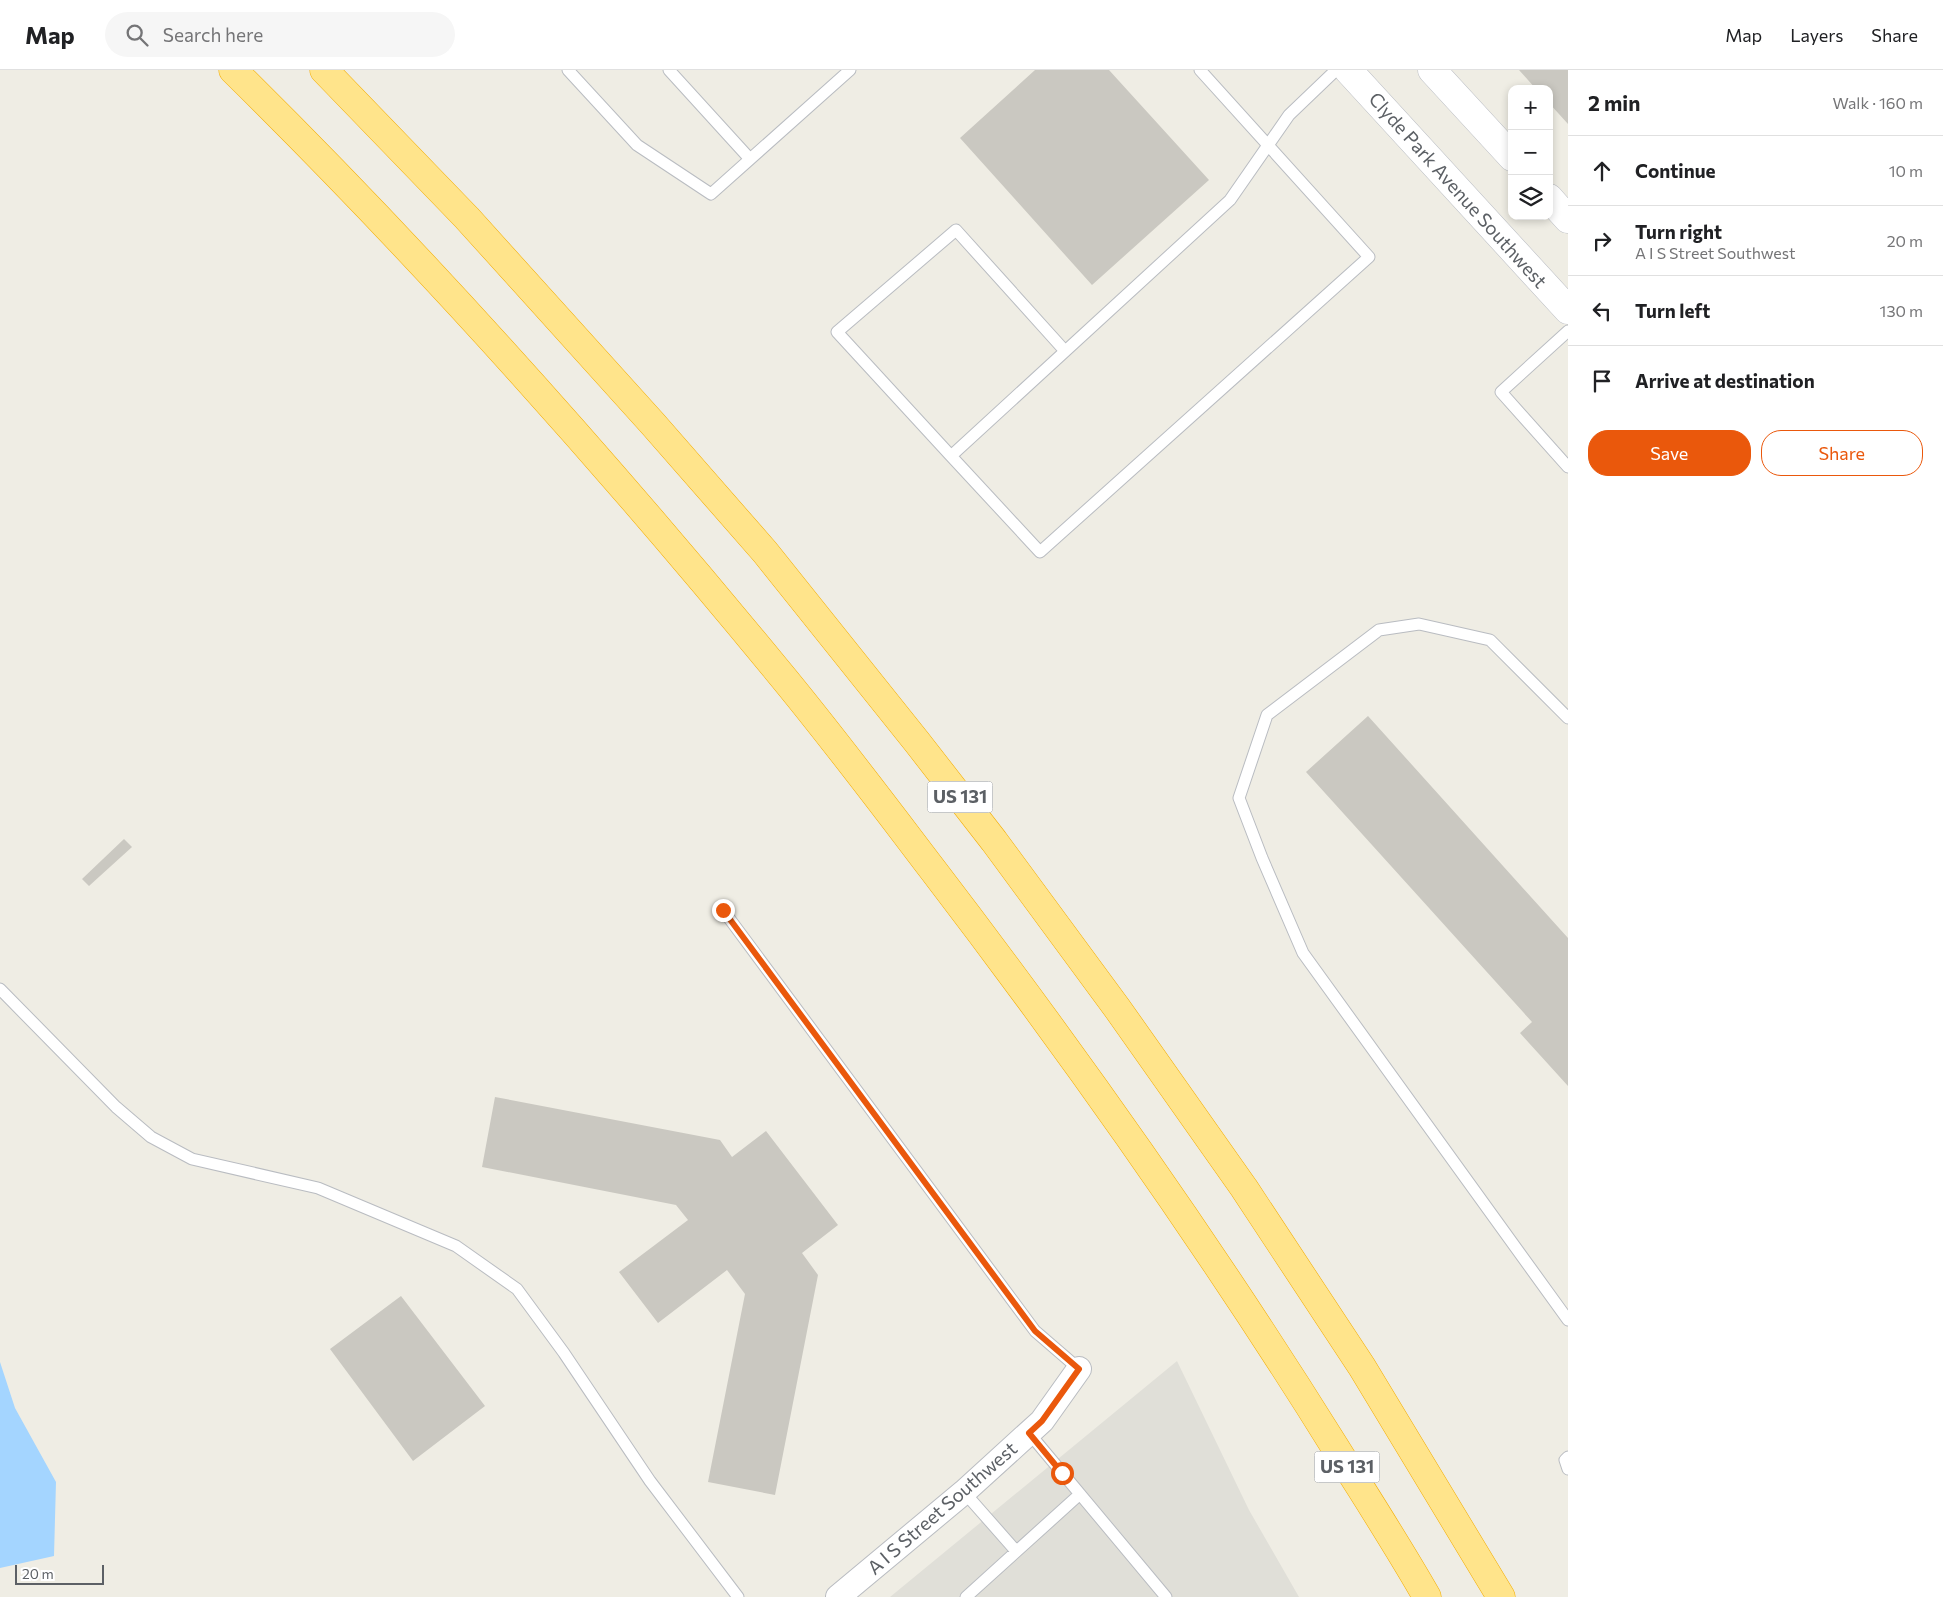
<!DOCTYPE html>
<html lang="en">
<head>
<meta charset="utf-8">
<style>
	:root { --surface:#fff; --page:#f6f6f6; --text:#202124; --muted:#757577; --line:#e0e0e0; --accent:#ea580c }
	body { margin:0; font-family:Commissioner,sans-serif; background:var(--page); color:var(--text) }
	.controls { position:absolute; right:15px; top:15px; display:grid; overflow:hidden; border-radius:10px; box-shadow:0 2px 8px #0003 }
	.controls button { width:45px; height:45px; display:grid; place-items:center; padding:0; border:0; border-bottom:1px solid var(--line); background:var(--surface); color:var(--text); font:25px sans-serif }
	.scale { position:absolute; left:15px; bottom:12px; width:89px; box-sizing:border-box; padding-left:5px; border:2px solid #5c6065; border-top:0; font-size:14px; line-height:18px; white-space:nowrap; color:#5c6065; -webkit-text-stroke:4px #fff; paint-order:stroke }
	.stop { position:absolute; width:15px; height:15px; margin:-11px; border:4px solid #ea580c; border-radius:50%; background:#fff }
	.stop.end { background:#ea580c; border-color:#fff; box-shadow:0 1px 5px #0008 }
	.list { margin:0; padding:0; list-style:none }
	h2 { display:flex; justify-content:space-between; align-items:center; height:65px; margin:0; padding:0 20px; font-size:21px }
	h2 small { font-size:16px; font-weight:400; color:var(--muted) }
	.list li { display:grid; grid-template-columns:32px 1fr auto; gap:15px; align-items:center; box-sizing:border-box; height:70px; padding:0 20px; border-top:1px solid var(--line) }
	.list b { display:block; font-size:19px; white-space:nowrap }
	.list p { margin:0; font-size:16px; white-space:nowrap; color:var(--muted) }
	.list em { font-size:16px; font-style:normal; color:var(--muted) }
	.actions { display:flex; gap:10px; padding:15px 20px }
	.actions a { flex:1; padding:11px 0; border:1px solid var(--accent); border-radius:20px; text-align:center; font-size:18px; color:var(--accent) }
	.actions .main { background:var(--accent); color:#fff }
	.icon { flex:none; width:28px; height:28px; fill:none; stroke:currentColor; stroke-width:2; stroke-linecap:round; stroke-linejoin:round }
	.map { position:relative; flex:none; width:1568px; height:1527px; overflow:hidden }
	header { display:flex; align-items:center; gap:30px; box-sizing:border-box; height:70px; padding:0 25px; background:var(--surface); border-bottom:1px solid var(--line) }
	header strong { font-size:24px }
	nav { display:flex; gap:28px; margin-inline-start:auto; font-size:18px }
	.search { width:350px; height:45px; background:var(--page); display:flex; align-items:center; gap:12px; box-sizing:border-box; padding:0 18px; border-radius:28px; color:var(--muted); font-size:19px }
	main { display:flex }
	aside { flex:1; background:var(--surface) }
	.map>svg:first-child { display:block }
	.industrial { fill:#e0dfd8 }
	.water { fill:#a4d5ff }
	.building { fill:#cac8c1 }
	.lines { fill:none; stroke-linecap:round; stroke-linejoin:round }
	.service-casing { stroke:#b9bcc1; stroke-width:13 }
	.minor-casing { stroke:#b9bcc1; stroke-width:26 }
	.secondary-casing { stroke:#babdc3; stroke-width:29 }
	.motorway-casing { stroke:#f3ac00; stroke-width:29 }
	.service { stroke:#fff; stroke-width:11 }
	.minor { stroke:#fff; stroke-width:24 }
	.secondary { stroke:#fff; stroke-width:28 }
	.motorway { stroke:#ffe48b; stroke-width:28 }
	.route { stroke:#ea580c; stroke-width:6 }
	.labels { text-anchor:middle; stroke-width:4.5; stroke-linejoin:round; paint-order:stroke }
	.shield { fill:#fff; stroke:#8d9093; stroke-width:1 }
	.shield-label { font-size:18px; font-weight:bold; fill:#5c6065 }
	.street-label { font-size:19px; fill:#5c6065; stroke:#fff }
</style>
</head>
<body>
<header>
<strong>Map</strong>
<div class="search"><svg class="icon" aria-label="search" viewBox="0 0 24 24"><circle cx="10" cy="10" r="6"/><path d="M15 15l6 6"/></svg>Search here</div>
<nav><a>Map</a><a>Layers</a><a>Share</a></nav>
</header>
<main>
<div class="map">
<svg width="1568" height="1527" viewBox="0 0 1568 1527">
	<rect width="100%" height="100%" fill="#efede4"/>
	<!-- industrial -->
	<path class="industrial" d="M 1177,1291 L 1249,1440 L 1299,1527 L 890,1527 Z"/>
	<!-- water -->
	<path class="water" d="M 0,1292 L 15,1338 L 56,1412 L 54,1486 L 0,1498 Z"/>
	<!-- building -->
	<path class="building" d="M 1035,0 L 1109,0 L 1209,110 L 1092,215 L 960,68 Z
		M 1519,0 L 1568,0 L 1568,54 L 1549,33 L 1549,19 L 1536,19 Z
		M 1368,646 L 1568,868 L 1568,1016 L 1520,963 L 1532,952 L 1306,702 Z
		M 124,769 L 132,777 L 89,816 L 82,809 Z
		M 495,1027 L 720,1070 L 732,1087 L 766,1061 L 838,1155 L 802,1183 L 818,1205 L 775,1425 L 708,1412 L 745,1224 L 727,1200 L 658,1253 L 619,1202 L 688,1150 L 676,1135 L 482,1097 Z
		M 401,1226 L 485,1336 L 413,1391 L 330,1279 Z"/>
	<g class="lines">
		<defs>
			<path id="service" d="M 568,0 L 637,75 L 711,124 L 850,0
				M 669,0 L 750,89
				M 1568,261 L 1501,322 L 1568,397
				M 1065,281 L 956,160 L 837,262 L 951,386 L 1230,130 L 1289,45 L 1336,0
				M 951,386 L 1040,482 L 1369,187 L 1200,0
				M 1568,648 L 1490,570 L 1419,554 L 1379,560 L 1267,645 L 1239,728 L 1262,788 L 1303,883 L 1568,1250
				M 723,840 L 1035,1261 L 1079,1299
				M 0,919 L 116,1037 L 151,1067 L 192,1089 L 318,1118 L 456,1176 L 517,1219 L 564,1283 L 650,1411 L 738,1527
				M 1029,1363 L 1166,1527
				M 1568,1387 L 1565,1390 L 1568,1399
				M 964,1422 L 1016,1481
				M 966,1527 L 1080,1424"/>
			<path id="minor" d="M 838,1527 L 964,1422 L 1042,1351 L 1079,1299"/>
			<path id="secondary" d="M 1348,0 L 1568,240
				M 1432,0 L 1512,87
				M 1549,128 L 1568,149"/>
			<path id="motorway" d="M 233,0 C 425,189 606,392 777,600 C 831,665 882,733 933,800 C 1076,987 1211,1178 1335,1377 C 1366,1427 1398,1476 1427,1527
				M 324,0 L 467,148 L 653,354 L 765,482 L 917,672 L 994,771 L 1117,938 L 1244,1118 L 1362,1297 L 1501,1527"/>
		</defs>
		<!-- service casing -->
		<use href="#service" class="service-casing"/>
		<!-- minor casing -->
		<use href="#minor" class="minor-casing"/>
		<!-- secondary casing -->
		<use href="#secondary" class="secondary-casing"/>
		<!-- motorway casing -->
		<use href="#motorway" class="motorway-casing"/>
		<!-- service -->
		<use href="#service" class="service"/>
		<!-- minor -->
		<use href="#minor" class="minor"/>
		<!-- secondary -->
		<use href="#secondary" class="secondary"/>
		<!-- motorway -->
		<use href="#motorway" class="motorway"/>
	</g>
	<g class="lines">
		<!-- route -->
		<path class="route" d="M 723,840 L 1035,1261 L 1079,1299 L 1042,1351 L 1029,1363 L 1062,1403"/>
	</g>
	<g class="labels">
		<!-- shield labels -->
		<g class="shield">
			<rect x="927.5" y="711.5" width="65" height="31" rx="4"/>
			<rect x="1314.5" y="1381.5" width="65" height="31" rx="4"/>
		</g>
		<g class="shield-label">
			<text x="960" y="733">US 131</text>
			<text x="1347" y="1403">US 131</text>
		</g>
		<!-- street labels -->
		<g class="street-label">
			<text transform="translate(1458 120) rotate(48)" y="7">Clyde Park Avenue Southwest</text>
			<text transform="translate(942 1438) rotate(-41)" y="7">A I S Street Southwest</text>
		</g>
	</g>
</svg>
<div class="controls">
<button>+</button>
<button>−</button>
<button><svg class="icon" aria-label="layers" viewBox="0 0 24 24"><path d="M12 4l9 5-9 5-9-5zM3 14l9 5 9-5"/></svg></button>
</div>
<div class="scale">20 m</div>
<div class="stop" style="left:1062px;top:1403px"></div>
<div class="stop end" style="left:723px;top:840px"></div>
</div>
<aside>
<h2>2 min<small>Walk · 160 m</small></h2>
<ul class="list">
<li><svg class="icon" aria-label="ahead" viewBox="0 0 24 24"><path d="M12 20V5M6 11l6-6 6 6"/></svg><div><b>Continue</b></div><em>10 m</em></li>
<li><svg class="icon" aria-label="right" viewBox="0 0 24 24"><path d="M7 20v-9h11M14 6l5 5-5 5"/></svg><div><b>Turn right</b><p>A I S Street Southwest</p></div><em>20 m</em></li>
<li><svg class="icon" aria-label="left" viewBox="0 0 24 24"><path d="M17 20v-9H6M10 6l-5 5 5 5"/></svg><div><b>Turn left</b></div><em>130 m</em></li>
<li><svg class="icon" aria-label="arrive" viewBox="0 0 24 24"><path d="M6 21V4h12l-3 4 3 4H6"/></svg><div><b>Arrive at destination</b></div></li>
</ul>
<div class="actions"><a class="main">Save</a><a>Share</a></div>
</aside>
</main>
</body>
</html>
